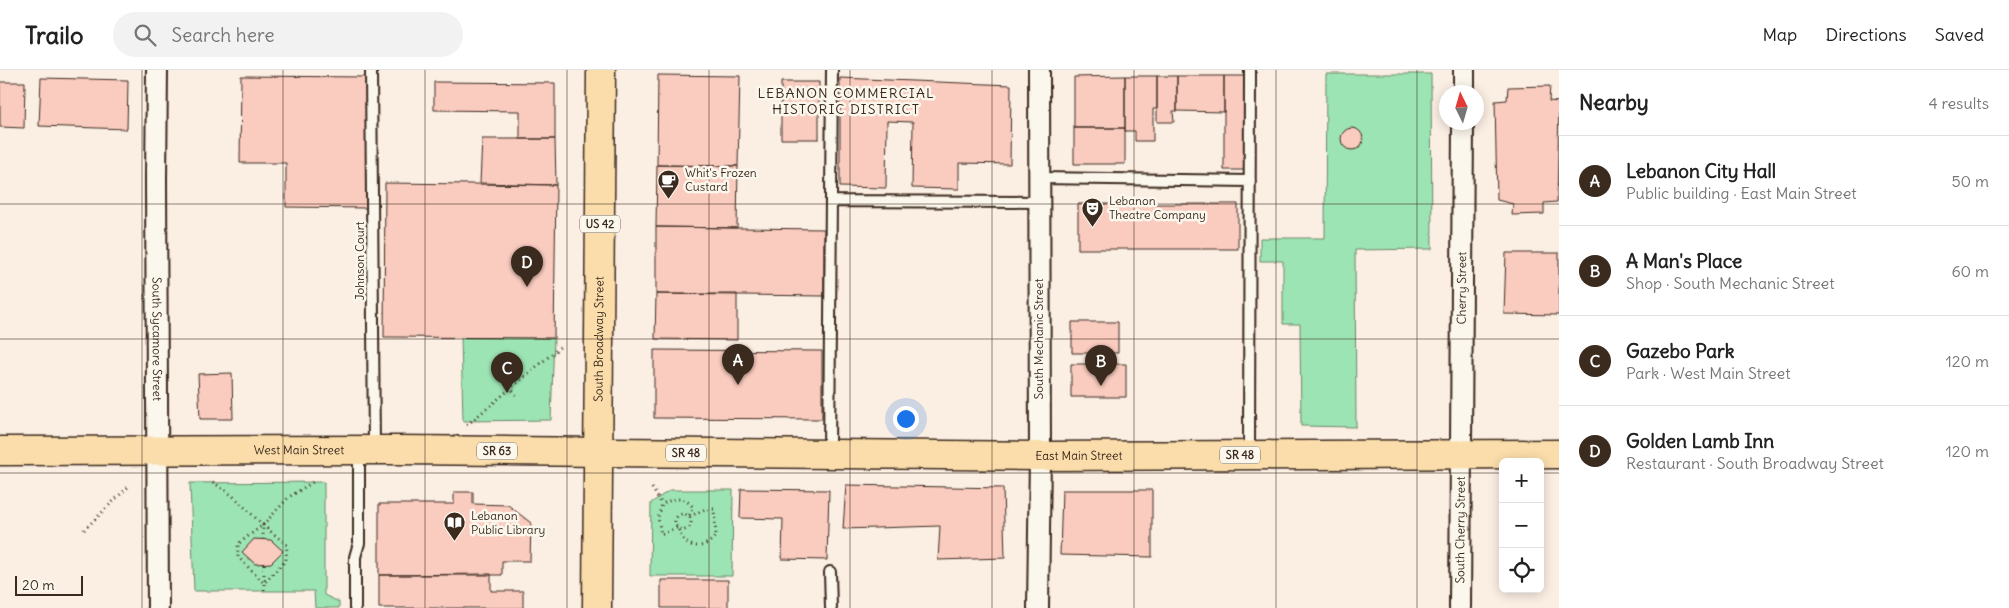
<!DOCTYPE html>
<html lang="en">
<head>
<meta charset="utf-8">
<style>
	:root { --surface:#fff; --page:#f2f2f2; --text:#222; --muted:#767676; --line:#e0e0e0; --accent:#3b2a1e }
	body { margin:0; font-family:Delius,sans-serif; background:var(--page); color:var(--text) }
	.controls { position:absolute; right:15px; bottom:15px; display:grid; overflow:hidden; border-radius:8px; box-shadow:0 2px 12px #0003 }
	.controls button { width:45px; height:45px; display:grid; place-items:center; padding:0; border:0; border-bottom:1px solid var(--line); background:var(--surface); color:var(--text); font:25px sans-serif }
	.compass { position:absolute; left:1439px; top:15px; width:45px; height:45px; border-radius:50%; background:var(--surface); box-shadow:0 2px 12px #0003; rotate:355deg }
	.scale { position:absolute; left:15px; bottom:12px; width:68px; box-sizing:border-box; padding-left:5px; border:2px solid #3b2a1e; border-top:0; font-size:14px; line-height:18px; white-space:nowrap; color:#3b2a1e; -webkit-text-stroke:4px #fbf7ec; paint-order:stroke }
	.you { position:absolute; left:905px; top:348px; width:18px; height:18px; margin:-12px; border:4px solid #fff; border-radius:50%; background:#1a73e8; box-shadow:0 0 0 8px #1a73e833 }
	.badge { display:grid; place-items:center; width:32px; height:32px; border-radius:50%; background:var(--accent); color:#fff; font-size:16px; font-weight:700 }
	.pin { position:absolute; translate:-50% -41px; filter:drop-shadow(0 1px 2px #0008) }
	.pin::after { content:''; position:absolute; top:26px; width:18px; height:15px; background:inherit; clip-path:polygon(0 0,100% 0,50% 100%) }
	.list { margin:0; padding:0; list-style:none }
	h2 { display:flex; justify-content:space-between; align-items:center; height:65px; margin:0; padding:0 20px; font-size:21px }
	h2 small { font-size:16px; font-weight:400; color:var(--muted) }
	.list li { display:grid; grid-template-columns:32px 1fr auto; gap:15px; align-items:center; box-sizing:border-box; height:90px; padding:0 20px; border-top:1px solid var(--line) }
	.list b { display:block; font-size:19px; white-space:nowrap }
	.list p { margin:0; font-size:16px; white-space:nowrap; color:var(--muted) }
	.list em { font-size:16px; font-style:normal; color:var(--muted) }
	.icon { flex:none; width:28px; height:28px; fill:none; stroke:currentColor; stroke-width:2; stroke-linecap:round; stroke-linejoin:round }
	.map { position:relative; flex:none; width:1559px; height:538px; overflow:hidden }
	header { display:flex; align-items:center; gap:30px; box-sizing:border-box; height:70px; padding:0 25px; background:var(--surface); border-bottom:1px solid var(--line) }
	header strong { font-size:24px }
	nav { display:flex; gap:28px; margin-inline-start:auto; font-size:18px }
	.search { width:350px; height:45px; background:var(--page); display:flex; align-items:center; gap:12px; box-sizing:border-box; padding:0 18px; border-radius:28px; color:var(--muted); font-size:19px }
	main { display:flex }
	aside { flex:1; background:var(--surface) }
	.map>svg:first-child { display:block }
	.green { fill:#9ce4b3; stroke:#6c8768 }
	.building { fill:#facbbf; stroke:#3b2a1e }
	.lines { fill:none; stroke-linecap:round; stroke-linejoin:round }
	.service-casing { stroke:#3b2a1e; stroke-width:14 }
	.minor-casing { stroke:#3b2a1e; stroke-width:24 }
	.primary-casing { stroke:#3b2a1e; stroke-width:31 }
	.path { stroke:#3b2a1e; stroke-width:3; stroke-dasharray:1 4; stroke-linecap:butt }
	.service { stroke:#fbf7ec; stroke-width:10 }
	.minor { stroke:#fbf7ec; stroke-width:20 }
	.primary { stroke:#faddab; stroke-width:28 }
	.grid { fill:none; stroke:#3b2a1e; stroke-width:1; stroke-opacity:0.55 }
	.labels { text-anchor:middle; stroke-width:5; stroke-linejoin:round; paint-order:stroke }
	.shield { fill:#fbf7ec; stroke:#75685c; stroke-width:1 }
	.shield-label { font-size:11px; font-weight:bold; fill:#3b2a1e }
	.poi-label { font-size:12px; fill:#3b2a1e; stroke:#fbf7ec; text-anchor:start }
	.street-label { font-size:12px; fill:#3b2a1e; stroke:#fbf7ec }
	.neighbourhood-label { font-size:14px; letter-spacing:1px; fill:#3b2a1e; stroke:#fbf7ec }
</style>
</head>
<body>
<header>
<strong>Trailo</strong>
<div class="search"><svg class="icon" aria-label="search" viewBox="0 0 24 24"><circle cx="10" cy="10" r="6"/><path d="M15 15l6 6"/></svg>Search here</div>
<nav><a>Map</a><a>Directions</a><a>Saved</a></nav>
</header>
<main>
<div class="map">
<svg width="1559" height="538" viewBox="0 0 1559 538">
	<rect width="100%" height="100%" fill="#fbeee3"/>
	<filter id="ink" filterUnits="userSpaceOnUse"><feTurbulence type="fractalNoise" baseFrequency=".02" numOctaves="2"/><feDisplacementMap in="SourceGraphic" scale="10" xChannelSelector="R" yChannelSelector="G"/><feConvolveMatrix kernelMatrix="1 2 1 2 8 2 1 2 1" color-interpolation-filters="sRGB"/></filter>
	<g filter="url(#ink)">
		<!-- green -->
		<path class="green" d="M 1326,4 L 1431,4 L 1432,179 L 1355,180 L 1356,357 L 1301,356 L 1300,254 L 1283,254 L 1283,191 L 1260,191 L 1260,168 L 1325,168 Z
			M 461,267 L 554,268 L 551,350 L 463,351 Z
			M 324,412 L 324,525 L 339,532 L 339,538 L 315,538 L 314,521 L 194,521 L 190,413 Z
			M 670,420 L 733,420 L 732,506 L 650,506 L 651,433 Z"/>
		<!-- building -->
		<path class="building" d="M 658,5 L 740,6 L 738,96 L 657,95 Z
			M 241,6 L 368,7 L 367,138 L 286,137 L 286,93 L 240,93 Z
			M 1125,6 L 1125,58 L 1074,58 L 1074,7 Z
			M 1125,6 L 1157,6 L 1157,39 L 1153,39 L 1153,71 L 1135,71 L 1135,61 L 1125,61 Z
			M 1157,6 L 1177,6 L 1177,41 L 1173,41 L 1174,52 L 1157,52 Z
			M 1177,6 L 1224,6 L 1224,42 L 1177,41 Z
			M 1224,6 L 1244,6 L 1245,100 L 1224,100 Z
			M 41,8 L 128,10 L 127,59 L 39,56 Z
			M 840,8 L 1011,15 L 1010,94 L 959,93 L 959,119 L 912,118 L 913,52 L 887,51 L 886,118 L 840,117 Z
			M 0,12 L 25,12 L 24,58 L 0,57 Z
			M 434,12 L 555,13 L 555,69 L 520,69 L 520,41 L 434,40 Z
			M 781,12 L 819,12 L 819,69 L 781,69 Z
			M 1550,16 L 1549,31 L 1559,32 L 1557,132 L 1544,133 L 1544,144 L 1512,145 L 1513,134 L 1497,130 L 1495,31 L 1507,30 L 1508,17 Z
			M 1074,58 L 1125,58 L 1125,94 L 1074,94 Z
			M1341 69a11 11 0 1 1 22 0a11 11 0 1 1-22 0Z
			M 482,69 L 555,69 L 556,115 L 480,113 Z
			M 657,95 L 738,96 L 737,158 L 656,157 Z
			M 385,113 L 556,115 L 554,268 L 384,267 Z
			M 1078,134 L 1238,134 L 1238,179 L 1078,179 Z
			M 656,157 L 824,159 L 824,226 L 656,224 Z
			M 1506,183 L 1559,183 L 1559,245 L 1504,244 Z
			M 656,224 L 737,224 L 737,270 L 655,269 Z
			M 1072,252 L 1118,252 L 1118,283 L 1072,283 Z
			M 654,280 L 822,281 L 822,349 L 654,348 Z
			M 1071,294 L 1126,294 L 1126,327 L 1071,327 Z
			M497 305a7 7 0 1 1 14 0a7 7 0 1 1-14 0Z
			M 232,303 L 233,349 L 200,349 L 198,304 Z
			M 846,415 L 1003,418 L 1005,488 L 938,490 L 940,456 L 843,459 Z
			M 741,419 L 829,420 L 827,490 L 782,489 L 783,449 L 740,448 Z
			M 1062,420 L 1152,420 L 1152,487 L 1060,485 Z
			M 454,422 L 473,422 L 473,434 L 508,435 L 531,453 L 530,491 L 502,491 L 502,505 L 379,505 L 379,434 L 454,434 Z
			M 254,469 L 271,470 L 283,481 L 271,493 L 255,494 L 242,482 Z
			M 491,504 L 491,521 L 523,521 L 523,538 L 379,538 L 379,505 Z
			M 661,510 L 728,510 L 728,538 L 661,538 Z"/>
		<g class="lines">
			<defs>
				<path id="service" d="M 371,0 L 374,380
					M 1039,108 L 1250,111
					M 831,131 L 1039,132
					M 829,384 L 832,0
					M 1249,384 L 1250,0
					M 830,502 L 831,538
					M 355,538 L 355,487 L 359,473 L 359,382"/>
				<g id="minor">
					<path id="s1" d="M 157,0 L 156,110 L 158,538"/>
					<path d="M 1464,22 L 1464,0"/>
					<path d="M 1038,538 L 1040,386 L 1039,0"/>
					<path id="s2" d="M 1460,538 L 1463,52"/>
				</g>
				<g id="primary">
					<path id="s3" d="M 0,381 L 396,380 L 1040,386 L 1559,384"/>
					<path id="s4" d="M 597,538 L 601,0"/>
				</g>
			</defs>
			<!-- service casing -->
			<use href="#service" class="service-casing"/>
			<!-- minor casing -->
			<use href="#minor" class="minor-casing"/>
			<!-- primary casing -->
			<use href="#primary" class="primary-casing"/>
			<!-- path -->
			<path class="path" d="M 507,312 L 516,325
				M 467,355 L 560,277
				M 213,412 L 233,426 L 263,455 L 263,469
				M 652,418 L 662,434
				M675 452a8 8 0 1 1 16 0a8 8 0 1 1-16 0Z
				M 263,455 L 287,475 L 286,490 L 264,513 L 238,487 L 238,474 Z
				M 263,455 L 289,427 L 313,412
				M 677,458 L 661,464 L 658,448 L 662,434 C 674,428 684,426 693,437 L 689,446
				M 84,460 L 129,416
				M 679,460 C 684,480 705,481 716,465 L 714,439 L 705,439 L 689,447
				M 264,494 L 264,522"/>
			<!-- service -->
			<use href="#service" class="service"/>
			<!-- minor -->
			<use href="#minor" class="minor"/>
			<!-- primary -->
			<use href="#primary" class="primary"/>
		</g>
	</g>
	<!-- grid -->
	<path class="grid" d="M 142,0 L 142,538M 283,0 L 283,538M 425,0 L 425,538M 567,0 L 567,538M 709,0 L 709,538M 850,0 L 850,538M 992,0 L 992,538M 1134,0 L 1134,538M 1276,0 L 1276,538M 1417,0 L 1417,538M 0,134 L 1559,134M 0,269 L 1559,269M 0,403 L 1503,403M 1540,403 L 1559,403"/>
	<!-- icons -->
	<defs>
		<symbol id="cafe-pin" viewBox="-11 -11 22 30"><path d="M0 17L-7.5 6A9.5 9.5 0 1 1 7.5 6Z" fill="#3b2a1e" stroke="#fbf7ec"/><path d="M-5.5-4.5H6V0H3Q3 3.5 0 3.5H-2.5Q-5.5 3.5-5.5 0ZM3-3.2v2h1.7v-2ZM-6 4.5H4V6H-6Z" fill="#fff"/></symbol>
		<symbol id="theatre-pin" viewBox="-11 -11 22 30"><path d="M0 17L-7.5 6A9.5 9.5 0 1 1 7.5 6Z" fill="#3b2a1e" stroke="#fbf7ec"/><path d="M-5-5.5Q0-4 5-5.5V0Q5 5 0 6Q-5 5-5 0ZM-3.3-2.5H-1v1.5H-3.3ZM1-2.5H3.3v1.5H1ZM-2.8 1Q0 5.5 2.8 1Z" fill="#fff"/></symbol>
		<symbol id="library-pin" viewBox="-11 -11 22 30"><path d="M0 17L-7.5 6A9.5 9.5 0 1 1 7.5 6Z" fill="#3b2a1e" stroke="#fbf7ec"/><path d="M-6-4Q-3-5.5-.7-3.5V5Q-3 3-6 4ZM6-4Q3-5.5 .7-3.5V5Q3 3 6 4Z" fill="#fff"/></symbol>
	</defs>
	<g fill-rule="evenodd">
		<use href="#cafe-pin" x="656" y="98" width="25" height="34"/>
		<use href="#theatre-pin" x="1080" y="126" width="25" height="34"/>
		<use href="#library-pin" x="442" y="440" width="25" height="34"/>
	</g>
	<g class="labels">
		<!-- shield labels -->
		<g class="shield">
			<rect x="580" y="145.5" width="40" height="17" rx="4"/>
			<rect x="477" y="372.5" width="40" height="17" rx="4"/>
			<rect x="666" y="374.5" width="40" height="17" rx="4"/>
			<rect x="1220" y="376.5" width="40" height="17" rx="4"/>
		</g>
		<g class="shield-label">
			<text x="600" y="158">US 42</text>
			<text x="497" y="385">SR 63</text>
			<text x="686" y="387">SR 48</text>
			<text x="1240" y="389">SR 48</text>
		</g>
		<!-- poi labels -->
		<g class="poi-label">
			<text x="685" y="107">Whit's Frozen<tspan x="685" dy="14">Custard</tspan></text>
			<text x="1109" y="135">Lebanon<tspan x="1109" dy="14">Theatre Company</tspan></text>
			<text x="471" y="450">Lebanon<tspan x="471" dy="14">Public Library</tspan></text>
		</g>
		<!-- street labels -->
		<g class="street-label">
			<text transform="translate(360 191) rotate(-90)" y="4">Johnson Court</text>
			<text dy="4" stroke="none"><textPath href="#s2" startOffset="320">Cherry Street</textPath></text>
			<text dy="4" stroke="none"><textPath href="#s1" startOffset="269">South Sycamore Street</textPath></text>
			<text dy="4" stroke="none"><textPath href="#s4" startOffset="269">South Broadway Street</textPath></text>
			<text transform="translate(1039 269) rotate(-90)" y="4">South Mechanic Street</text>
			<text dy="4" stroke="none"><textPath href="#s3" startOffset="299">West Main Street</textPath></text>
			<text dy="4" stroke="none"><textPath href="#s3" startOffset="1079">East Main Street</textPath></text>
			<text dy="4" stroke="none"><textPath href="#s2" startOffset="78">South Cherry Street</textPath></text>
		</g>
		<!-- neighbourhood labels -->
		<g class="neighbourhood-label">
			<text x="846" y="28">LEBANON COMMERCIAL<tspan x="846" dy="16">HISTORIC DISTRICT</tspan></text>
		</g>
	</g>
</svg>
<div class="controls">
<button>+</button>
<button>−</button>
<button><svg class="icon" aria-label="locate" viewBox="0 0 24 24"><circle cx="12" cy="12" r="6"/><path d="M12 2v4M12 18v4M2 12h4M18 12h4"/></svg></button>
</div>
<svg class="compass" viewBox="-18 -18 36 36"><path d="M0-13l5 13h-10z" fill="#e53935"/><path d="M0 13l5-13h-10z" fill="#767676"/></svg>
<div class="scale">20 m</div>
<div class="you"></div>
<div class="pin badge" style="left:738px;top:315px">A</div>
<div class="pin badge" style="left:1101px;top:316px">B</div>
<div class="pin badge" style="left:507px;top:323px">C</div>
<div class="pin badge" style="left:527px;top:217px">D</div>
</div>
<aside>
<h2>Nearby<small>4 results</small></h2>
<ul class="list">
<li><span class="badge">A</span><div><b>Lebanon City Hall</b><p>Public building · East Main Street</p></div><em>50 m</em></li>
<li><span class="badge">B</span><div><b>A Man's Place</b><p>Shop · South Mechanic Street</p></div><em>60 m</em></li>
<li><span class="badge">C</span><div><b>Gazebo Park</b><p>Park · West Main Street</p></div><em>120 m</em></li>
<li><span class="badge">D</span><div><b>Golden Lamb Inn</b><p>Restaurant · South Broadway Street</p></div><em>120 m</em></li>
</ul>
</aside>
</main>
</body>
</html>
